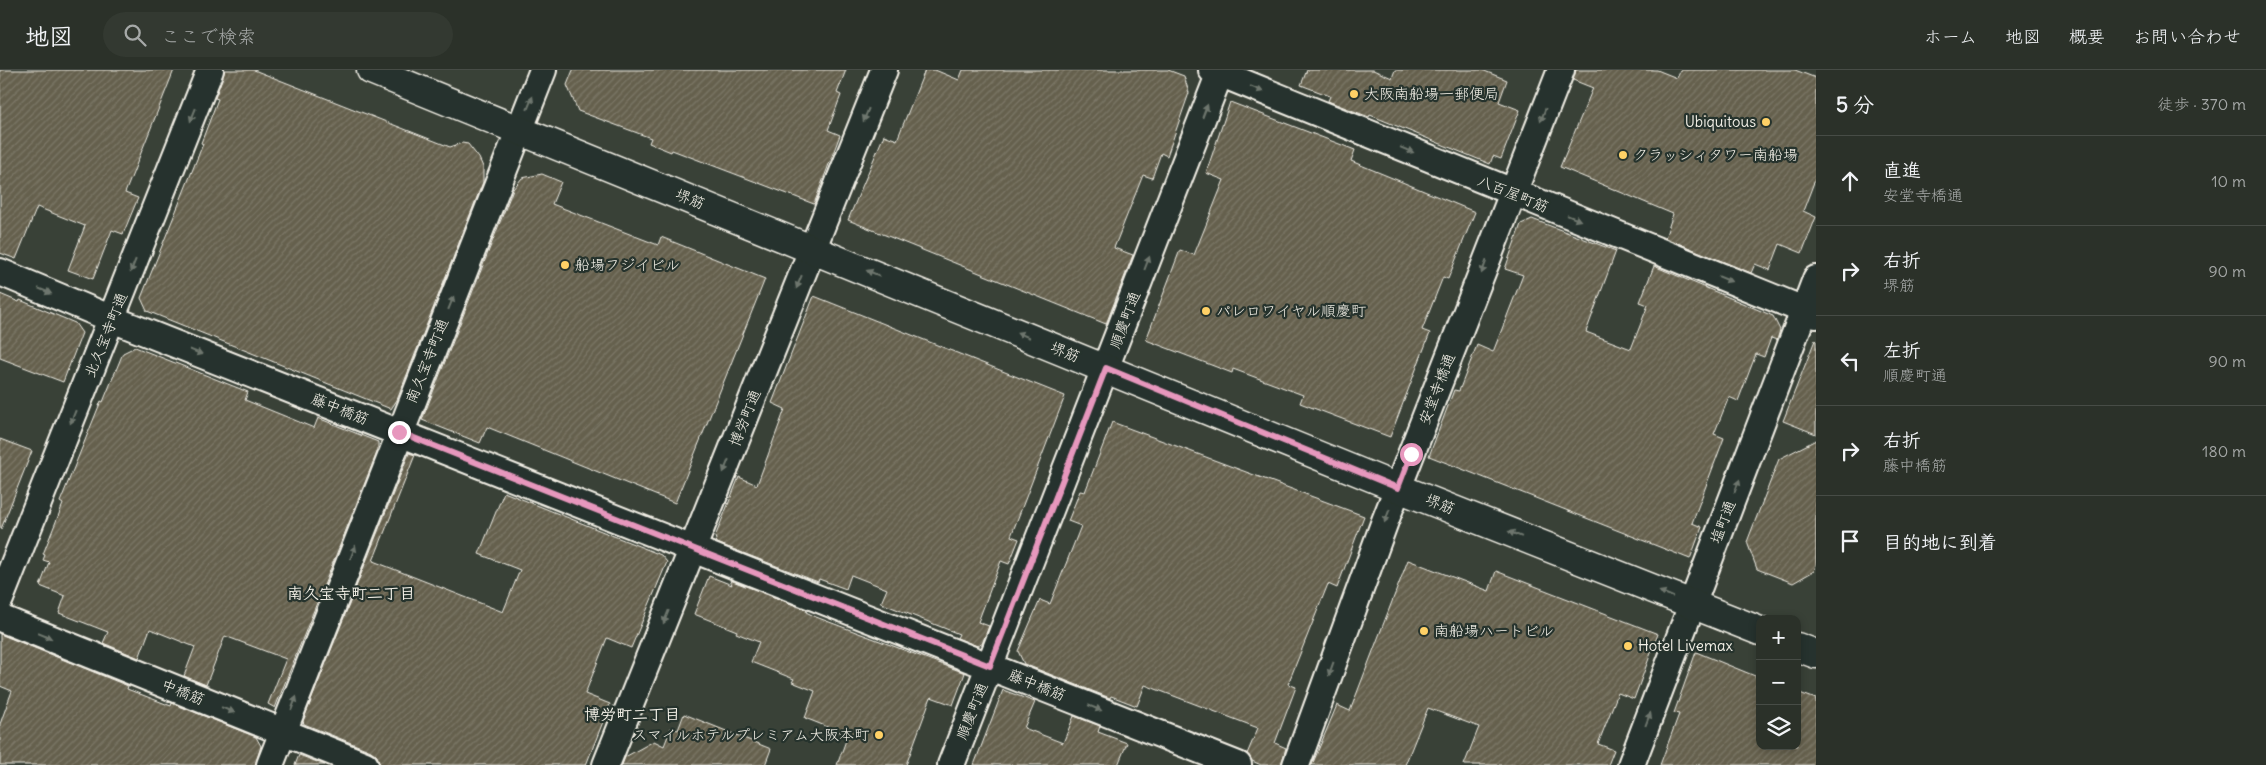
<!DOCTYPE html>
<html lang="ja">
<head>
<meta charset="utf-8">
<style>
	:root { --surface:#2b3129; --page:#333931; --text:#f1f3f6; --muted:#a6a9a8; --line:#474c46 }
	body { margin:0; font-family:Delius,"Klee One",sans-serif; background:var(--page); color:var(--text) }
	.controls { position:absolute; right:15px; bottom:15px; display:grid; overflow:hidden; border-radius:10px; box-shadow:0 2px 8px #0003 }
	.controls button { width:45px; height:45px; display:grid; place-items:center; padding:0; border:0; border-bottom:1px solid var(--line); background:var(--surface); color:var(--text); font:25px sans-serif }
	.stop { position:absolute; width:15px; height:15px; margin:-11px; border:4px solid #e797bd; border-radius:50%; background:#fff }
	.stop.end { background:#e797bd; border-color:#fff; box-shadow:0 1px 5px #0008 }
	.list { margin:0; padding:0; list-style:none }
	h2 { display:flex; justify-content:space-between; align-items:center; height:65px; margin:0; padding:0 20px; font-size:21px }
	h2 small { font-size:16px; font-weight:400; color:var(--muted) }
	.list li { display:grid; grid-template-columns:32px 1fr auto; gap:15px; align-items:center; box-sizing:border-box; height:90px; padding:0 20px; border-top:1px solid var(--line) }
	.list b { display:block; font-size:19px; white-space:nowrap }
	.list p { margin:0; font-size:16px; white-space:nowrap; color:var(--muted) }
	.list em { font-size:16px; font-style:normal; color:var(--muted) }
	.icon { flex:none; width:28px; height:28px; fill:none; stroke:currentColor; stroke-width:2; stroke-linecap:round; stroke-linejoin:round }
	.map { position:relative; flex:none; width:1816px; height:695px; overflow:hidden }
	header { display:flex; align-items:center; gap:30px; box-sizing:border-box; height:70px; padding:0 25px; background:var(--surface); border-bottom:1px solid var(--line) }
	header strong { font-size:24px }
	nav { display:flex; gap:28px; margin-inline-start:auto; font-size:18px }
	.search { width:350px; height:45px; background:var(--page); display:flex; align-items:center; gap:12px; box-sizing:border-box; padding:0 18px; border-radius:28px; color:var(--muted); font-size:19px }
	main { display:flex }
	aside { flex:1; background:var(--surface) }
	.map>svg:first-child { display:block }
	.building { fill:url(#building-hatch); stroke:#f4f1e8 }
	.lines { fill:none; stroke-linecap:round; stroke-linejoin:round }
	.minor-casing { stroke:#f4f1e8; stroke-width:30 }
	.secondary-casing { stroke:#f4f1e8; stroke-width:31 }
	.minor { stroke:#26332d; stroke-width:26 }
	.secondary { stroke:#26332d; stroke-width:28 }
	.oneway { fill:#6e766e }
	.route { stroke:#e797bd; stroke-width:6 }
	.poi-dot { fill:#ffd166; stroke:#26332d; stroke-width:2 }
	.labels { text-anchor:middle; stroke-width:4.5; stroke-linejoin:round; paint-order:stroke }
	.poi-label { font-size:15px; fill:#f4f1e8; stroke:#26332d; text-anchor:start }
	.street-label { font-size:15px; fill:#f4f1e8; stroke:#26332d }
	.neighbourhood-label { font-size:16px; font-weight:bold; fill:#f4f1e8; stroke:#26332d }
</style>
</head>
<body>
<header>
<strong>地図</strong>
<div class="search"><svg class="icon" aria-label="search" viewBox="0 0 24 24"><circle cx="10" cy="10" r="6"/><path d="M15 15l6 6"/></svg>ここで検索</div>
<nav><a>ホーム</a><a>地図</a><a>概要</a><a>お問い合わせ</a></nav>
</header>
<main>
<div class="map">
<svg width="1816" height="695" viewBox="0 0 1816 695">
	<defs>
		<pattern id="building-hatch" width="6" height="6" patternUnits="userSpaceOnUse" patternTransform="scale(1.25)"><rect width="6" height="6" fill="#65614e"/><path d="M-1 1l2-2M0 6l6-6M5 7l2-2" fill="none" stroke="#7c7868"/></pattern>
	</defs>
	<rect width="100%" height="100%" fill="#394137"/>
	<filter id="ink" filterUnits="userSpaceOnUse"><feTurbulence type="fractalNoise" baseFrequency=".02" numOctaves="2"/><feDisplacementMap in="SourceGraphic" scale="10" xChannelSelector="R" yChannelSelector="G"/><feConvolveMatrix kernelMatrix="1 2 1 2 8 2 1 2 1" color-interpolation-filters="sRGB"/></filter>
	<g filter="url(#ink)">
		<!-- building -->
		<path class="building" d="M 0,0 L 174,0 L 125,123 L 138,128 L 123,164 L 112,160 L 93,209 L 68,200 L 85,156 L 37,137 L 16,189 L 0,183 Z
			M 225,0 L 254,0 L 450,77 L 462,73 L 468,74 L 479,88 L 483,97 L 483,112 L 397,330 L 391,339 L 147,241 L 141,228 L 203,74 L 201,73 L 218,29 L 215,28 Z
			M 573,0 L 846,0 L 837,23 L 841,25 L 828,60 L 840,65 L 814,134 L 672,80 L 671,82 L 649,73 L 651,68 L 578,41 L 567,15 Z
			M 925,0 L 935,0 L 959,10 L 963,0 L 1168,0 L 1184,6 L 1189,23 L 1167,86 L 1161,83 L 1152,108 L 1143,105 L 1114,178 L 1133,185 L 1106,254 L 848,150 L 884,65 L 897,70 Z
			M 1307,0 L 1373,0 L 1392,8 L 1395,0 L 1482,0 L 1507,10 L 1499,32 L 1520,40 L 1501,89 L 1493,86 L 1490,94 L 1370,45 L 1369,47 L 1328,31 L 1330,26 L 1301,15 Z
			M 1576,0 L 1657,0 L 1677,8 L 1681,0 L 1795,0 L 1816,8 L 1816,107 L 1803,141 L 1816,147 L 1802,183 L 1780,174 L 1770,200 L 1755,194 L 1751,203 L 1665,168 L 1673,144 L 1560,97 L 1593,18 L 1573,10 Z
			M 1230,32 L 1355,80 L 1351,91 L 1475,142 L 1448,209 L 1443,207 L 1422,260 L 1430,263 L 1390,367 L 1300,333 L 1303,325 L 1233,299 L 1232,303 L 1146,270 L 1180,180 L 1194,185 L 1224,110 L 1206,103 Z
			M 542,104 L 561,112 L 552,134 L 658,175 L 661,167 L 765,209 L 675,433 L 487,357 L 480,373 L 422,350 L 513,119 L 522,108 Z
			M 1532,149 L 1616,181 L 1586,262 L 1631,279 L 1648,235 L 1640,232 L 1654,196 L 1773,246 L 1780,260 L 1777,270 L 1771,268 L 1764,287 L 1756,284 L 1738,331 L 1729,327 L 1714,364 L 1724,368 L 1692,453 L 1702,457 L 1690,489 L 1429,386 L 1454,320 L 1459,321 L 1477,275 L 1493,282 L 1523,205 L 1505,199 L 1521,154 Z
			M 0,224 L 19,232 L 20,230 L 75,253 L 82,263 L 63,312 L 0,288 Z
			M 814,226 L 1065,326 L 1011,466 L 1019,469 L 1009,494 L 1001,491 L 978,552 L 989,556 L 982,574 L 977,576 L 957,568 L 959,564 L 881,533 L 887,519 L 851,505 L 846,519 L 819,509 L 818,512 L 717,473 L 715,467 L 739,407 L 757,415 L 785,339 L 772,333 Z
			M 1815,270 L 1816,271 L 1816,364 L 1783,351 Z
			M 135,277 L 248,322 L 245,330 L 314,358 L 318,348 L 378,372 L 378,380 L 275,638 L 268,634 L 286,589 L 225,566 L 206,615 L 184,606 L 195,577 L 150,559 L 139,588 L 103,573 L 108,562 L 59,543 L 65,526 L 40,516 L 49,492 L 43,490 L 45,485 L 43,484 L 63,434 L 60,432 L 101,331 L 103,332 L 123,283 Z
			M 1112,352 L 1364,446 L 1337,518 L 1328,514 L 1288,614 L 1296,617 L 1275,673 L 1286,678 L 1281,695 L 1261,695 L 1252,691 L 1247,684 L 1258,658 L 1145,615 L 1137,636 L 1111,626 L 1110,628 L 1024,594 L 1018,581 L 1040,530 L 1050,534 L 1081,456 L 1068,451 L 1080,421 L 1085,422 Z
			M 0,369 L 32,381 L 1,459 L 0,458 Z
			M 1816,370 L 1816,495 L 1814,501 L 1793,513 L 1757,499 L 1747,472 L 1779,389 Z
			M 409,383 L 415,385 L 373,491 L 503,542 L 520,500 L 479,484 L 504,422 L 661,485 L 667,492 L 631,578 L 607,568 L 585,624 L 610,634 L 586,695 L 380,695 L 377,686 L 371,681 L 304,654 L 303,651 Z
			M 1408,490 L 1489,521 L 1496,501 L 1658,564 L 1634,629 L 1618,623 L 1598,674 L 1614,680 L 1608,695 L 1464,695 L 1479,657 L 1428,638 L 1405,695 L 1312,695 L 1337,635 L 1350,641 Z
			M 709,506 L 732,515 L 730,510 L 807,540 L 806,542 L 816,547 L 965,603 L 953,635 L 931,627 L 906,695 L 837,695 L 848,665 L 805,648 L 815,621 L 792,612 L 794,609 L 751,592 L 759,572 L 736,563 L 737,561 L 694,544 Z
			M 0,564 L 128,616 L 127,619 L 171,636 L 172,633 L 256,667 L 261,676 L 255,695 L 0,695 L 0,654 L 12,621 L 0,616 Z
			M 1696,582 L 1760,608 L 1760,676 L 1797,676 L 1797,622 L 1816,629 L 1816,695 L 1660,695 L 1679,644 L 1674,643 Z
			M 1003,620 L 1035,632 L 1024,658 L 1063,673 L 1074,646 L 1100,656 L 1098,662 L 1127,673 L 1118,695 L 974,695 Z
			M 684,644 L 771,679 L 765,695 L 622,695 L 625,687 L 654,671 L 664,676 L 671,658 L 678,660 Z
			M 299,685 L 325,695 L 295,695 Z"/>
		<g class="lines">
			<defs>
				<path id="minor" d="M 1212,0 L 1816,245
					M 0,202 L 112,249 L 1238,695
					M 0,529 L 210,0
					M 0,548 L 365,695
					M 270,695 L 543,0
					M 606,695 L 884,0
					M 951,695 L 1221,0
					M 1296,695 L 1385,451 L 1561,0
					M 1631,695 L 1816,209"/>
				<path id="secondary" d="M 371,0 L 1398,418 L 1760,561
					M 1797,577 L 1816,584"/>
			</defs>
			<!-- minor casing -->
			<use href="#minor" class="minor-casing"/>
			<!-- secondary casing -->
			<use href="#secondary" class="secondary-casing"/>
			<!-- minor -->
			<use href="#minor" class="minor"/>
			<!-- secondary -->
			<use href="#secondary" class="secondary"/>
		</g>
		<!-- one-way arrows -->
		<defs><path id="oneway-solid" d="M-6-.8H1V-3.2L6.5 0L1 3.2V.8H-6Z" transform="scale(1.25)"/></defs>
		<g class="oneway">
			<use href="#oneway-solid" transform="translate(1257 19) rotate(22)"/>
			<use href="#oneway-solid" transform="translate(530 33) rotate(-68)"/>
			<use href="#oneway-solid" transform="translate(1205 41) rotate(-69)"/>
			<use href="#oneway-solid" transform="translate(193 45) rotate(112)"/>
			<use href="#oneway-solid" transform="translate(866 45) rotate(112)"/>
			<use href="#oneway-solid" transform="translate(1543 45) rotate(111)"/>
			<use href="#oneway-solid" transform="translate(1407 80) rotate(22)"/>
			<use href="#oneway-solid" transform="translate(1574 148) rotate(22)"/>
			<use href="#oneway-solid" transform="translate(1147 193) rotate(-69)"/>
			<use href="#oneway-solid" transform="translate(133 196) rotate(112)"/>
			<use href="#oneway-solid" transform="translate(1484 197) rotate(111)"/>
			<use href="#oneway-solid" transform="translate(873 203) rotate(-158)"/>
			<use href="#oneway-solid" transform="translate(1725 209) rotate(22)"/>
			<use href="#oneway-solid" transform="translate(799 212) rotate(112)"/>
			<use href="#oneway-solid" transform="translate(45 221) rotate(23)"/>
			<use href="#oneway-solid" transform="translate(451 233) rotate(-68)"/>
			<use href="#oneway-solid" transform="translate(1023 265) rotate(-158)"/>
			<use href="#oneway-solid" transform="translate(196 282) rotate(22)"/>
			<use href="#oneway-solid" transform="translate(73 347) rotate(112)"/>
			<use href="#oneway-solid" transform="translate(726 396) rotate(112)"/>
			<use href="#oneway-solid" transform="translate(1737 416) rotate(-69)"/>
			<use href="#oneway-solid" transform="translate(1387 446) rotate(111)"/>
			<use href="#oneway-solid" transform="translate(1515 464) rotate(-158)"/>
			<use href="#oneway-solid" transform="translate(353 482) rotate(-69)"/>
			<use href="#oneway-solid" transform="translate(1666 524) rotate(-158)"/>
			<use href="#oneway-solid" transform="translate(666 547) rotate(112)"/>
			<use href="#oneway-solid" transform="translate(45 566) rotate(22)"/>
			<use href="#oneway-solid" transform="translate(1331 599) rotate(110)"/>
			<use href="#oneway-solid" transform="translate(294 633) rotate(-69)"/>
			<use href="#oneway-solid" transform="translate(1095 638) rotate(22)"/>
			<use href="#oneway-solid" transform="translate(228 640) rotate(22)"/>
			<use href="#oneway-solid" transform="translate(1648 649) rotate(-69)"/>
		</g>
	</g>
	<g class="lines" filter="url(#ink)">
		<!-- route -->
		<path class="route" d="M 399,362 L 990,596 L 1106,298 L 1398,418 L 1411,384"/>
	</g>
	<!-- markers -->
	<g class="poi-dot">
		<circle cx="1354" cy="24" r="5"/>
		<circle cx="1766" cy="52" r="5"/>
		<circle cx="1623" cy="85" r="5"/>
		<circle cx="565" cy="195" r="5"/>
		<circle cx="1206" cy="241" r="5"/>
		<circle cx="1424" cy="561" r="5"/>
		<circle cx="1628" cy="576" r="5"/>
		<circle cx="879" cy="665" r="5"/>
	</g>
	<g class="labels">
		<!-- poi labels -->
		<g class="poi-label">
			<text x="1364" y="29">大阪南船場一郵便局</text>
			<text x="1756" y="57" text-anchor="end">Ubiquitous</text>
			<text x="1633" y="90">クラッシィタワー南船場</text>
			<text x="575" y="200">船場フジイビル</text>
			<text x="1216" y="246">パレロワイヤル順慶町</text>
			<text x="1434" y="566">南船場ハートビル</text>
			<text x="1638" y="581">Hotel Livemax</text>
			<text x="869" y="670" text-anchor="end">スマイルホテルプレミアム大阪本町</text>
		</g>
		<!-- street labels -->
		<g class="street-label">
			<text transform="translate(1513 124) rotate(22)" y="5">八百屋町筋</text>
			<text transform="translate(690 129) rotate(22)" y="5">堺筋</text>
			<text transform="translate(1125 250) rotate(-69)" y="5">順慶町通</text>
			<text transform="translate(106 265) rotate(-68)" y="5">北久宝寺町通</text>
			<text transform="translate(1065 282) rotate(22)" y="5">堺筋</text>
			<text transform="translate(427 291) rotate(-68)" y="5">南久宝寺町通</text>
			<text transform="translate(1437 319) rotate(-69)" y="5">安堂寺橋通</text>
			<text transform="translate(340 339) rotate(22)" y="5">藤中橋筋</text>
			<text transform="translate(745 348) rotate(-68)" y="5">博労町通</text>
			<text transform="translate(1440 434) rotate(22)" y="5">堺筋</text>
			<text transform="translate(1723 452) rotate(-69)" y="5">塩町通</text>
			<text transform="translate(1037 615) rotate(22)" y="5">藤中橋筋</text>
			<text transform="translate(183 622) rotate(22)" y="5">中橋筋</text>
			<text transform="translate(972 641) rotate(-68)" y="5">順慶町通</text>
		</g>
		<!-- neighbourhood labels -->
		<g class="neighbourhood-label">
			<text x="351" y="529">南久宝寺町二丁目</text>
			<text x="632" y="650">博労町二丁目</text>
		</g>
	</g>
</svg>
<div class="controls">
<button>+</button>
<button>−</button>
<button><svg class="icon" aria-label="layers" viewBox="0 0 24 24"><path d="M12 4l9 5-9 5-9-5zM3 14l9 5 9-5"/></svg></button>
</div>
<div class="stop" style="left:1411px;top:384px"></div>
<div class="stop end" style="left:399px;top:362px"></div>
</div>
<aside>
<h2>5 分<small>徒歩 · 370 m</small></h2>
<ul class="list">
<li><svg class="icon" aria-label="ahead" viewBox="0 0 24 24"><path d="M12 20V5M6 11l6-6 6 6"/></svg><div><b>直進</b><p>安堂寺橋通</p></div><em>10 m</em></li>
<li><svg class="icon" aria-label="right" viewBox="0 0 24 24"><path d="M7 20v-9h11M14 6l5 5-5 5"/></svg><div><b>右折</b><p>堺筋</p></div><em>90 m</em></li>
<li><svg class="icon" aria-label="left" viewBox="0 0 24 24"><path d="M17 20v-9H6M10 6l-5 5 5 5"/></svg><div><b>左折</b><p>順慶町通</p></div><em>90 m</em></li>
<li><svg class="icon" aria-label="right" viewBox="0 0 24 24"><path d="M7 20v-9h11M14 6l5 5-5 5"/></svg><div><b>右折</b><p>藤中橋筋</p></div><em>180 m</em></li>
<li><svg class="icon" aria-label="arrive" viewBox="0 0 24 24"><path d="M6 21V4h12l-3 4 3 4H6"/></svg><div><b>目的地に到着</b></div></li>
</ul>
</aside>
</main>
</body>
</html>
